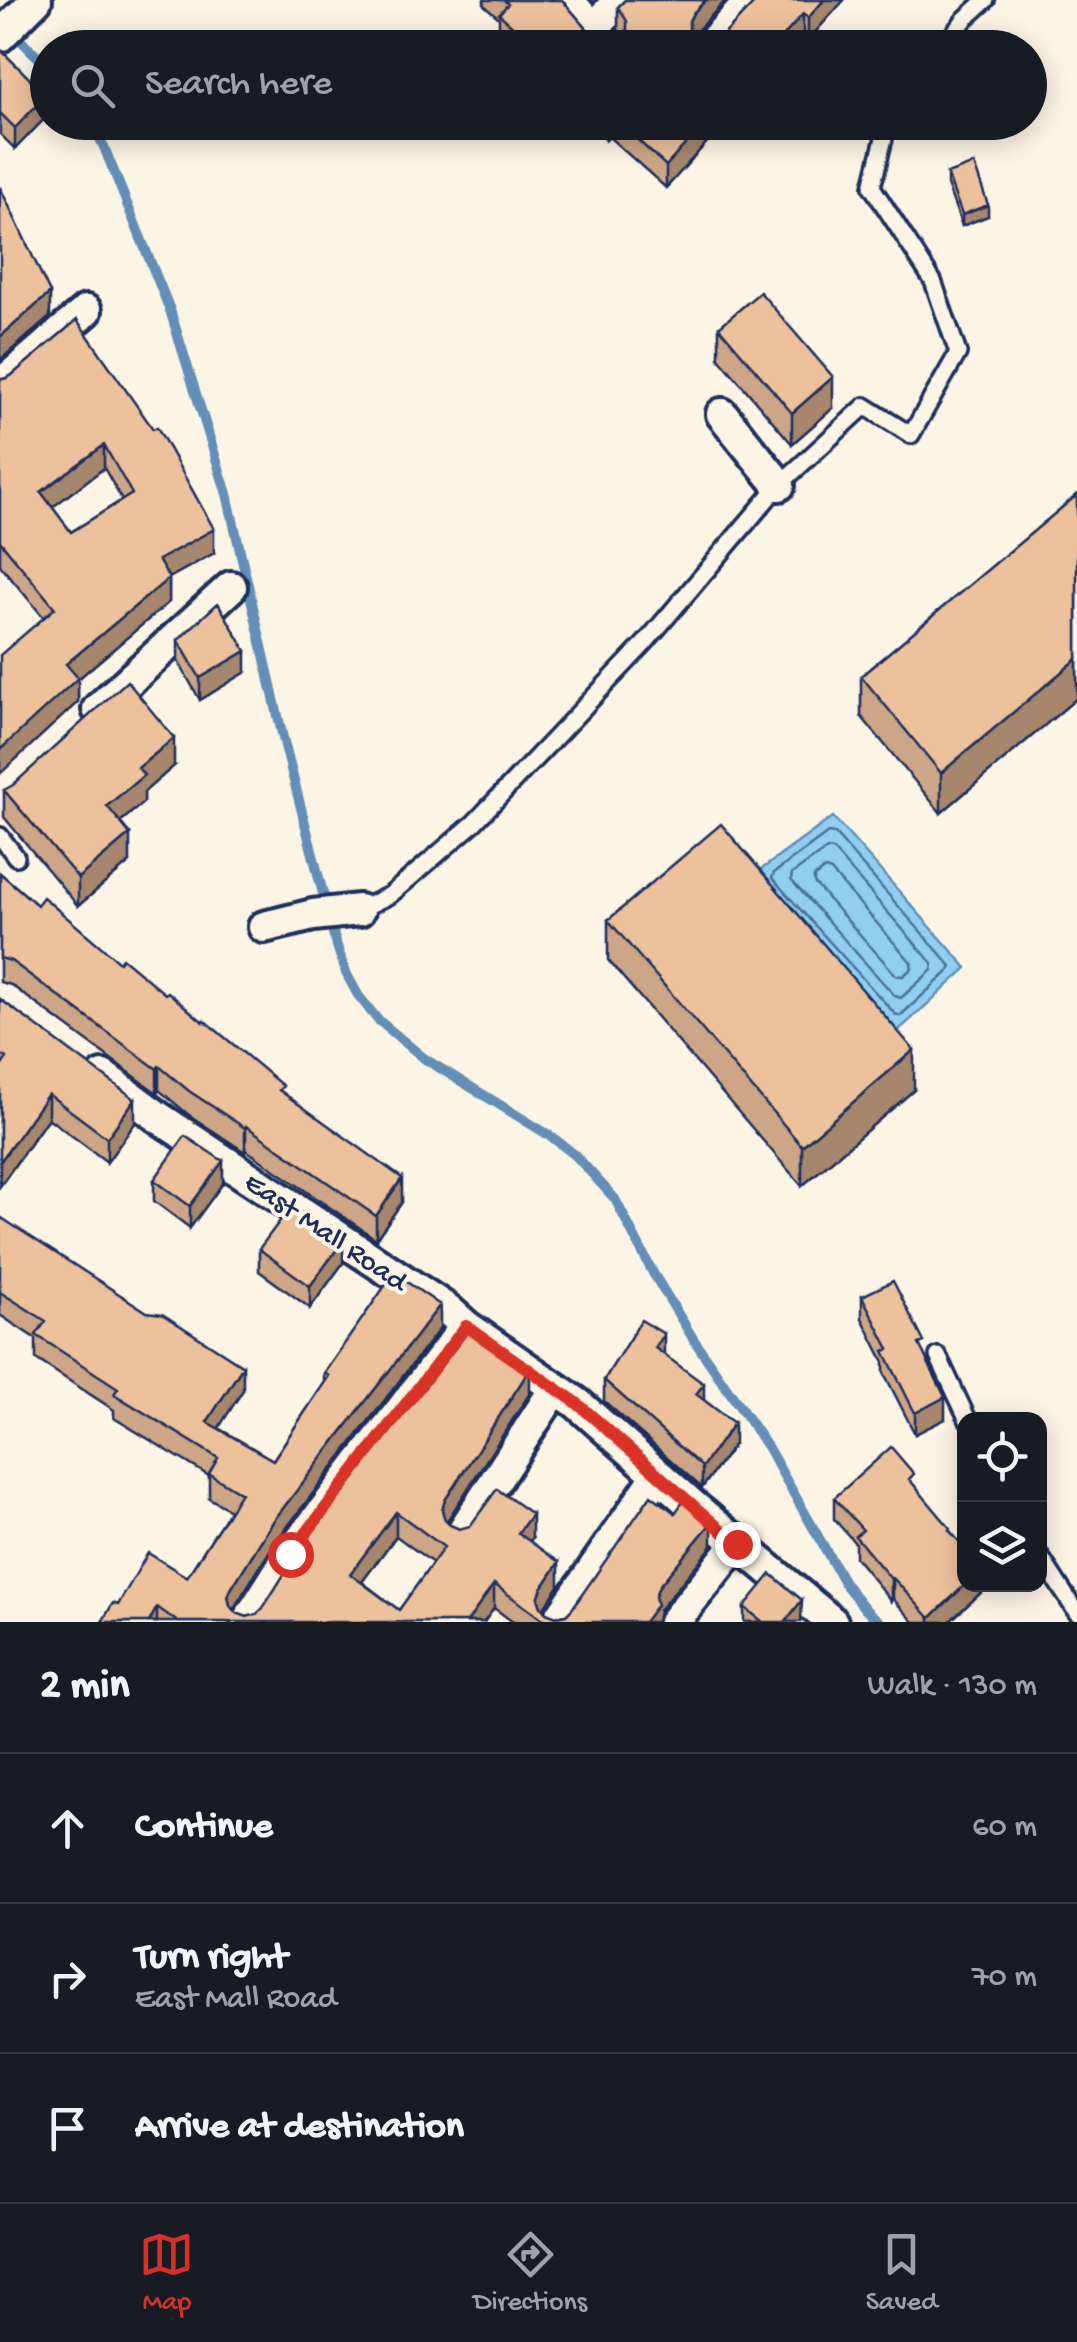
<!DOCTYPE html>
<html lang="en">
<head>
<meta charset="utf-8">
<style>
	:root { --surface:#171b24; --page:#20242c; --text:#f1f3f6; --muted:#9ea1a6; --line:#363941; --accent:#d93025 }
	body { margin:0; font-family:"Gochi Hand",sans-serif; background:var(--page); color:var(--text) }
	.controls { position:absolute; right:30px; bottom:30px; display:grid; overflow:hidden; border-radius:20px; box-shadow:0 5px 25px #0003 }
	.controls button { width:90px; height:90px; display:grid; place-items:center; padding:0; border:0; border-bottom:2px solid var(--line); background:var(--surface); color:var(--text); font:50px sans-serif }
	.stop { position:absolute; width:30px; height:30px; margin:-22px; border:8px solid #d93025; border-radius:50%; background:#fff }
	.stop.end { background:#d93025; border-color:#fff; box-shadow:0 2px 10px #0008 }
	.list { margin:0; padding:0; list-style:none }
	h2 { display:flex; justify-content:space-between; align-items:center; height:130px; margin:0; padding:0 40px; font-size:42px }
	h2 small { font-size:32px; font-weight:400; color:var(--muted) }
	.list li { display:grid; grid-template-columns:65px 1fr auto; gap:30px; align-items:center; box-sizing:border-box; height:150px; padding:0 40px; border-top:2px solid var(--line) }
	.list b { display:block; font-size:38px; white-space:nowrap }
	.list p { margin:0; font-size:32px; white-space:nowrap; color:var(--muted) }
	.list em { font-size:32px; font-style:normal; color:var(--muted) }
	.icon { flex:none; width:55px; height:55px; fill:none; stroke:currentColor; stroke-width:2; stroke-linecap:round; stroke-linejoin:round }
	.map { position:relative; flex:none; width:1077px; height:1622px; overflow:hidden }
	.search { position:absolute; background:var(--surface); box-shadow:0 5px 25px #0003; left:30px; right:30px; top:30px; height:110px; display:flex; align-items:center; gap:25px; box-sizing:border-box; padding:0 35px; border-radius:55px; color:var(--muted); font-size:38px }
	.sheet { height:580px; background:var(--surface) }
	nav { display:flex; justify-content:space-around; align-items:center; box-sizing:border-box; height:140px; border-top:2px solid var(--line); background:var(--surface); font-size:28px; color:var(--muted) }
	nav a { display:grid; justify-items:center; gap:5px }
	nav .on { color:var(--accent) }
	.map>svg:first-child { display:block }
	.water { fill:#91cef2; stroke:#628eb7; stroke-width:2.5 }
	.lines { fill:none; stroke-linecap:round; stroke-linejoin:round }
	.shore { stroke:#4a6f99; stroke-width:2.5 }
	.stream { stroke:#628eb7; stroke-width:10 }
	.service-casing { stroke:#1b2f5e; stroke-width:22 }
	.minor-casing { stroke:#1b2f5e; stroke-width:38 }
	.service { stroke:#fcf5e5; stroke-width:15 }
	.minor { stroke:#fcf5e5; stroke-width:30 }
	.wall { fill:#cca686; stroke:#1b2f5e; stroke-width:2.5; fill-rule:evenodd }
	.shaded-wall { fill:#a6876d; stroke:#1b2f5e; stroke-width:2.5 }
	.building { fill:#edc19c; stroke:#1b2f5e; stroke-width:2.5; fill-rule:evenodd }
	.route { stroke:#d93025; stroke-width:12 }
	.labels { text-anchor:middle; stroke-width:8; stroke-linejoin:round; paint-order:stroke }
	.street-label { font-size:30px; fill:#1b2f5e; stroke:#fcf5e5 }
</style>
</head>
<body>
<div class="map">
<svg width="1077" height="1622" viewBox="0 0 1077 1622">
	<rect width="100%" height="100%" fill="#fcf5e5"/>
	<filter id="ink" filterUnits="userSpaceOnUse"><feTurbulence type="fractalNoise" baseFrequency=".01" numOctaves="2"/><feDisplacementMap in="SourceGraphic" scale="20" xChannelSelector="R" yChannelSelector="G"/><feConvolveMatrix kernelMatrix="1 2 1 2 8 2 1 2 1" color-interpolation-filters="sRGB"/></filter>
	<g filter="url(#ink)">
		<!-- water -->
		<path class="water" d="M 833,817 L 967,968 L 897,1032 L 755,874 Z"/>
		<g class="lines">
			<!-- shore -->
			<path class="shore" d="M 828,833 L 835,834 L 951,966 L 949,971 L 900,1016 L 895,1014 L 772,878 L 774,873 Z
				M 827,849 L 833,850 L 933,964 L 932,970 L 901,998 L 895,996 L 791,880 L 792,874 Z
				M 825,869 L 831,871 L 911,962 L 912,968 L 903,976 L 896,975 L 814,883 L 814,877 Z"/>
			<!-- stream -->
			<path class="stream" d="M 9,29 L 48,67
				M 92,122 L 104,147 L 170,310 L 227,494 L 284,742 L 335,940 L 346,973 L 358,995 L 377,1019 L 425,1059 L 552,1137 L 575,1155 L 615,1199 L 653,1273 L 694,1340 L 768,1448 L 845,1584 L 866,1610 L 880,1622"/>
			<defs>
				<path id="service" d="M 942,48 L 965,19 L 986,0
					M 0,836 L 16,857
					M 359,910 L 390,895 L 474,823 L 645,643 L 779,485 L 865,406 L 911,435 L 958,353 L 933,281 L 872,187 L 888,122
					M 938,1356 L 968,1420
					M 1040,1556 L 1077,1613"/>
				<path id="minor" d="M 568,0 L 609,48
					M 592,29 L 620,0
					M 0,36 L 36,0
					M 707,48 L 752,0
					M 0,385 L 86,311
					M 722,414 L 779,485
					M 98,709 L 231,587
					M 264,927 L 313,915 L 359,910
					M 103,1076 L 158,1117 L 448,1310 L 466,1326 L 577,1403 L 692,1505 L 832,1622
					M 461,1534 L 555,1389
					M 247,1622 L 290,1554 L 466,1326
					M 557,1622 L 658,1475
					M 674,1622 L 737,1544"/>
			</defs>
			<!-- service casing -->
			<use href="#service" class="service-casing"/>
			<!-- minor casing -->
			<use href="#minor" class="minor-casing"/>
			<!-- service -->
			<use href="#service" class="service"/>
			<!-- minor -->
			<use href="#minor" class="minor"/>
		</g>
		<!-- wall -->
		<path class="wall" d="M 484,0 L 562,0 L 595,38 L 604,44 L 613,44 L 623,37 L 618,29 L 618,7 L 625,0 L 726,0 L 692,37 L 702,44 L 711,44 L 720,39 L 757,0 L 844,0 L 808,40 L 803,36 L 793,48 L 512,48 L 499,36 L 499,18 L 484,5 Z
			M 0,49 L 46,117 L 15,149 L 0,134 Z
			M 588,122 L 725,122 L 666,188 L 609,137 L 606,140 Z
			M 947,174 L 988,216 L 962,226 L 947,185 Z
			M 77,320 L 214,553 L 169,578 L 169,602 L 78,679 L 78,702 L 44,618 L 0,565 L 0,379 L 4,379 L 11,376 ZM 104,468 L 122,500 L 71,532 L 52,507 Z
			M 719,327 L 833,408 L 792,444 L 719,358 Z
			M 1077,495 L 1077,698 L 941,813 L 861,716 L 861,676 Z
			M 178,640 L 246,672 L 200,700 L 178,661 Z
			M 174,766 L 144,792 L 144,802 L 120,822 L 130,862 L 78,906 L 4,817 L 4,790 Z
			M 0,873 L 37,905 L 119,962 L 283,1093 L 402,1202 L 376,1239 L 246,1150 L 245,1152 L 189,1115 L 159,1090 L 157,1093 L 11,985 L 0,982 Z
			M 608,920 L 914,1090 L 802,1186 L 608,960 Z
			M 0,999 L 135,1123 L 107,1162 L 48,1118 L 0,1186 Z
			M 154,1180 L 223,1183 L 190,1228 L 154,1201 Z
			M 0,1217 L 243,1390 L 218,1428 L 273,1460 L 324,1384 L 324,1373 L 440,1328 L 274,1544 L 233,1609 L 236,1613 L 247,1617 L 257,1614 L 530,1393 L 447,1522 L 450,1525 L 459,1529 L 532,1538 L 530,1541 L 559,1586 L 543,1610 L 546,1613 L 556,1617 L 566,1615 L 712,1546 L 659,1610 L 657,1622 L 513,1622 L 494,1608 L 484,1622 L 102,1622 L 118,1605 L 187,1577 L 230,1510 L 209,1498 L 209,1476 L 114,1418 L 114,1410 L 36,1359 L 36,1339 L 0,1315 ZM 396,1536 L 433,1563 L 399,1610 L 362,1582 Z
			M 259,1249 L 343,1263 L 310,1308 L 259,1271 Z
			M 862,1296 L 924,1354 L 945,1419 L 915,1434 L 884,1373 L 884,1362 L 862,1318 Z
			M 664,1355 L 704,1400 L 734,1444 L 702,1488 L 604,1401 L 604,1380 Z
			M 914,1485 L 950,1531 L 984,1584 L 984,1590 L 949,1622 L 914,1622 L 893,1599 L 891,1601 L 855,1557 L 855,1543 L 834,1519 L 834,1498 Z
			M 744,1607 L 802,1621 L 744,1622 Z"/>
		<!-- shaded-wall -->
		<path class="shaded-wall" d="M 706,0 L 726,0 L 693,35 L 689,43 L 689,21 L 693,13 Z
			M 824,0 L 844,0 L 808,40 L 808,18 Z
			M 803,14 L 803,36 L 793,48 L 773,48 Z
			M 46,95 L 46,117 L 15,149 L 15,128 Z
			M 606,122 L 609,122 L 609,137 L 606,140 Z
			M 705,122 L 725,122 L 666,188 L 666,166 Z
			M 988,205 L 988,216 L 962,226 L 962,215 Z
			M 50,293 L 50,317 L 0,360 L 0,337 Z
			M 833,377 L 833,408 L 792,444 L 792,413 Z
			M 104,445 L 104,468 L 41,516 L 41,492 Z
			M 214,529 L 214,553 L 158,584 L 158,560 Z
			M 169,578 L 169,602 L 78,679 L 78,702 L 0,774 L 0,750 L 66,664 Z
			M 246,651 L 246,672 L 200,700 L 200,678 Z
			M 1077,659 L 1077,698 L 941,813 L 941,773 Z
			M 174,738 L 174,766 L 144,792 L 144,802 L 107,833 L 107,806 L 138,768 Z
			M 130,834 L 130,862 L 78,906 L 78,878 Z
			M 914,1050 L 914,1090 L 802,1186 L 802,1146 Z
			M 159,1066 L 159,1090 L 157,1093 L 157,1069 Z
			M 48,1094 L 48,1118 L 0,1186 L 0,1162 Z
			M 135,1099 L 135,1123 L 107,1162 L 107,1138 Z
			M 246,1126 L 246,1150 L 245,1152 L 245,1128 Z
			M 223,1161 L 223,1183 L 190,1228 L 190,1206 Z
			M 402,1178 L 402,1202 L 376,1239 L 376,1216 Z
			M 343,1241 L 343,1263 L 310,1308 L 310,1286 Z
			M 440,1305 L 440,1328 L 274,1544 L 231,1613 L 228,1596 L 231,1589 L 274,1520 Z
			M 664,1334 L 664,1355 L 655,1348 Z
			M 243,1366 L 243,1390 L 207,1446 L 207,1422 Z
			M 530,1369 L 530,1393 L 445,1524 L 442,1510 L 445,1500 Z
			M 704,1384 L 704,1406 L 696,1394 Z
			M 945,1397 L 945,1419 L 915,1434 L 915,1413 Z
			M 734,1423 L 734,1444 L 702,1488 L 702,1467 Z
			M 396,1512 L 396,1536 L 350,1598 L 350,1574 Z
			M 532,1514 L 532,1538 L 518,1557 L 518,1533 Z
			M 712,1522 L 712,1546 L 659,1610 L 657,1622 L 644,1622 L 659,1586 Z
			M 559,1562 L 559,1586 L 542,1611 L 538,1598 L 542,1588 Z
			M 893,1578 L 893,1599 L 891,1601 L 891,1579 Z
			M 494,1584 L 494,1608 L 484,1622 L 467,1622 Z
			M 966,1584 L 984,1584 L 984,1590 L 949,1622 L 930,1622 L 930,1618 Z
			M 802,1600 L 801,1622 L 785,1622 Z
			M 157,1607 L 157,1622 L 149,1622 Z"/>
		<!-- building -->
		<path class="building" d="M 504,0 L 562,0 L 595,38 L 604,44 L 613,44 L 622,39 L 627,31 L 627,21 L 618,7 L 625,0 L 706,0 L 693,13 L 689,21 L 689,30 L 694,39 L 702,44 L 711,44 L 720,39 L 757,0 L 824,0 L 808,18 L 803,14 L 773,48 L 537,48 L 499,14 L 508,4 Z
			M 0,49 L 46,95 L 15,128 L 0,113 Z
			M 618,122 L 705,122 L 666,166 Z
			M 974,164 L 988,205 L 962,215 L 947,174 Z
			M 0,187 L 50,293 L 0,337 Z
			M 760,292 L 833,377 L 792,413 L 719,327 Z
			M 77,320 L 153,429 L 157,427 L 214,529 L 158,560 L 169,578 L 66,664 L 78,678 L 0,750 L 0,655 L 55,608 L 0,541 L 0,379 L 4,379 L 11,376 ZM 104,445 L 132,494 L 71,532 L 41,492 Z
			M 1077,495 L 1077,659 L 941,773 L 861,676 Z
			M 218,603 L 246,651 L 200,678 L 178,640 Z
			M 127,681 L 174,738 L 138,768 L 144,775 L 107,806 L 130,834 L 78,878 L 4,790 L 13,785 Z
			M 721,824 L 914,1050 L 802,1146 L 608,920 Z
			M 0,873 L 37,905 L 43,897 L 119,962 L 122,958 L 165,994 L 168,992 L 203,1022 L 204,1020 L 283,1086 L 279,1090 L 402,1178 L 376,1216 L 246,1126 L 245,1128 L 189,1091 L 159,1066 L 157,1069 L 11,961 L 0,958 Z
			M 0,999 L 135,1099 L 107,1138 L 48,1094 L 0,1162 L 0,1068 L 7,1058 L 0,1054 Z
			M 185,1136 L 223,1161 L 190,1206 L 154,1180 Z
			M 291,1206 L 343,1241 L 310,1286 L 259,1249 Z
			M 0,1217 L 147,1312 L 162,1314 L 243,1366 L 207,1422 L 273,1460 L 329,1376 L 324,1373 L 394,1273 L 440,1305 L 274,1520 L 231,1589 L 228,1596 L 230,1606 L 236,1613 L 247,1617 L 257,1614 L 263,1608 L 305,1541 L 470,1328 L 530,1369 L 445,1500 L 442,1510 L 445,1520 L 450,1525 L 459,1529 L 470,1526 L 497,1489 L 532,1514 L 518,1533 L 559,1562 L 542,1588 L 538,1598 L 541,1607 L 546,1613 L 556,1617 L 566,1615 L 572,1609 L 651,1495 L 675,1513 L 685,1499 L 712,1522 L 659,1586 L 655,1596 L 657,1605 L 644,1622 L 546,1622 L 494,1584 L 467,1622 L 178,1622 L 157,1607 L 149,1622 L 102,1622 L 113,1603 L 118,1605 L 148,1553 L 187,1577 L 241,1493 L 209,1474 L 218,1458 L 114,1394 L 118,1388 L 36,1335 L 46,1321 L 0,1292 ZM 396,1512 L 444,1547 L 399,1610 L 350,1574 Z
			M 893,1281 L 924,1342 L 919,1344 L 945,1397 L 915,1413 L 884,1351 L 889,1349 L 862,1296 Z
			M 641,1320 L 664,1334 L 655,1348 L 704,1384 L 696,1394 L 734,1423 L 702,1467 L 604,1380 Z
			M 891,1447 L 914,1474 L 909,1479 L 950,1528 L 949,1530 L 964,1547 L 964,1584 L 966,1584 L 930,1618 L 893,1578 L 891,1579 L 855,1536 L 863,1530 L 834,1498 Z
			M 771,1574 L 802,1600 L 785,1622 L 763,1622 L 744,1607 Z"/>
	</g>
	<g class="lines" filter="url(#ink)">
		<!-- route -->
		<path class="route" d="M 290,1554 L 466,1326 L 577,1403 L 737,1544"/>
	</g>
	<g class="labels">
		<!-- street labels -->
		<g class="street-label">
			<text transform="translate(327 1230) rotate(34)" y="10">East Mall Road</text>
		</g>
	</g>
</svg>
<div class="controls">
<button><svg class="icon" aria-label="locate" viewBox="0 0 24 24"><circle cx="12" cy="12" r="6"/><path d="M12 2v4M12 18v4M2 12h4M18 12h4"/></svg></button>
<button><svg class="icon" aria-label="layers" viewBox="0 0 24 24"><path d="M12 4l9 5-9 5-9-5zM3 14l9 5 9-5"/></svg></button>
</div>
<div class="stop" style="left:290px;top:1554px"></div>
<div class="stop end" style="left:737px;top:1544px"></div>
<div class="search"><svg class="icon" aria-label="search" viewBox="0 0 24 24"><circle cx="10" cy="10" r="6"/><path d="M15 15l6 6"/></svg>Search here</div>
</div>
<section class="sheet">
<h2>2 min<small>Walk · 130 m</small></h2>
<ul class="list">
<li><svg class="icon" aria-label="ahead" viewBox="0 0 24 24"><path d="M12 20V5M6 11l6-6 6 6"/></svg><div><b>Continue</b></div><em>60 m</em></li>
<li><svg class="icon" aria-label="right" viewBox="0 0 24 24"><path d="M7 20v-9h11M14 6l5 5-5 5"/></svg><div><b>Turn right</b><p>East Mall Road</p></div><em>70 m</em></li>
<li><svg class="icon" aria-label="arrive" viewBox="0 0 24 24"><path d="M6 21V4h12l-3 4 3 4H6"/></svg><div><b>Arrive at destination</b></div></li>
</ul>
</section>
<nav>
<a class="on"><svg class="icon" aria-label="map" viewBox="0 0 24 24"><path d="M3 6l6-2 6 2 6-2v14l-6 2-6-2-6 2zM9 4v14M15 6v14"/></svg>Map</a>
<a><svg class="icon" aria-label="directions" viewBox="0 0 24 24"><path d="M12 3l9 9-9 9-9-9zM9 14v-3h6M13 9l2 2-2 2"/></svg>Directions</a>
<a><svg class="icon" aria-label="saved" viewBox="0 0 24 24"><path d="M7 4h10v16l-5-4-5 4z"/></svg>Saved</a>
</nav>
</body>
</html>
